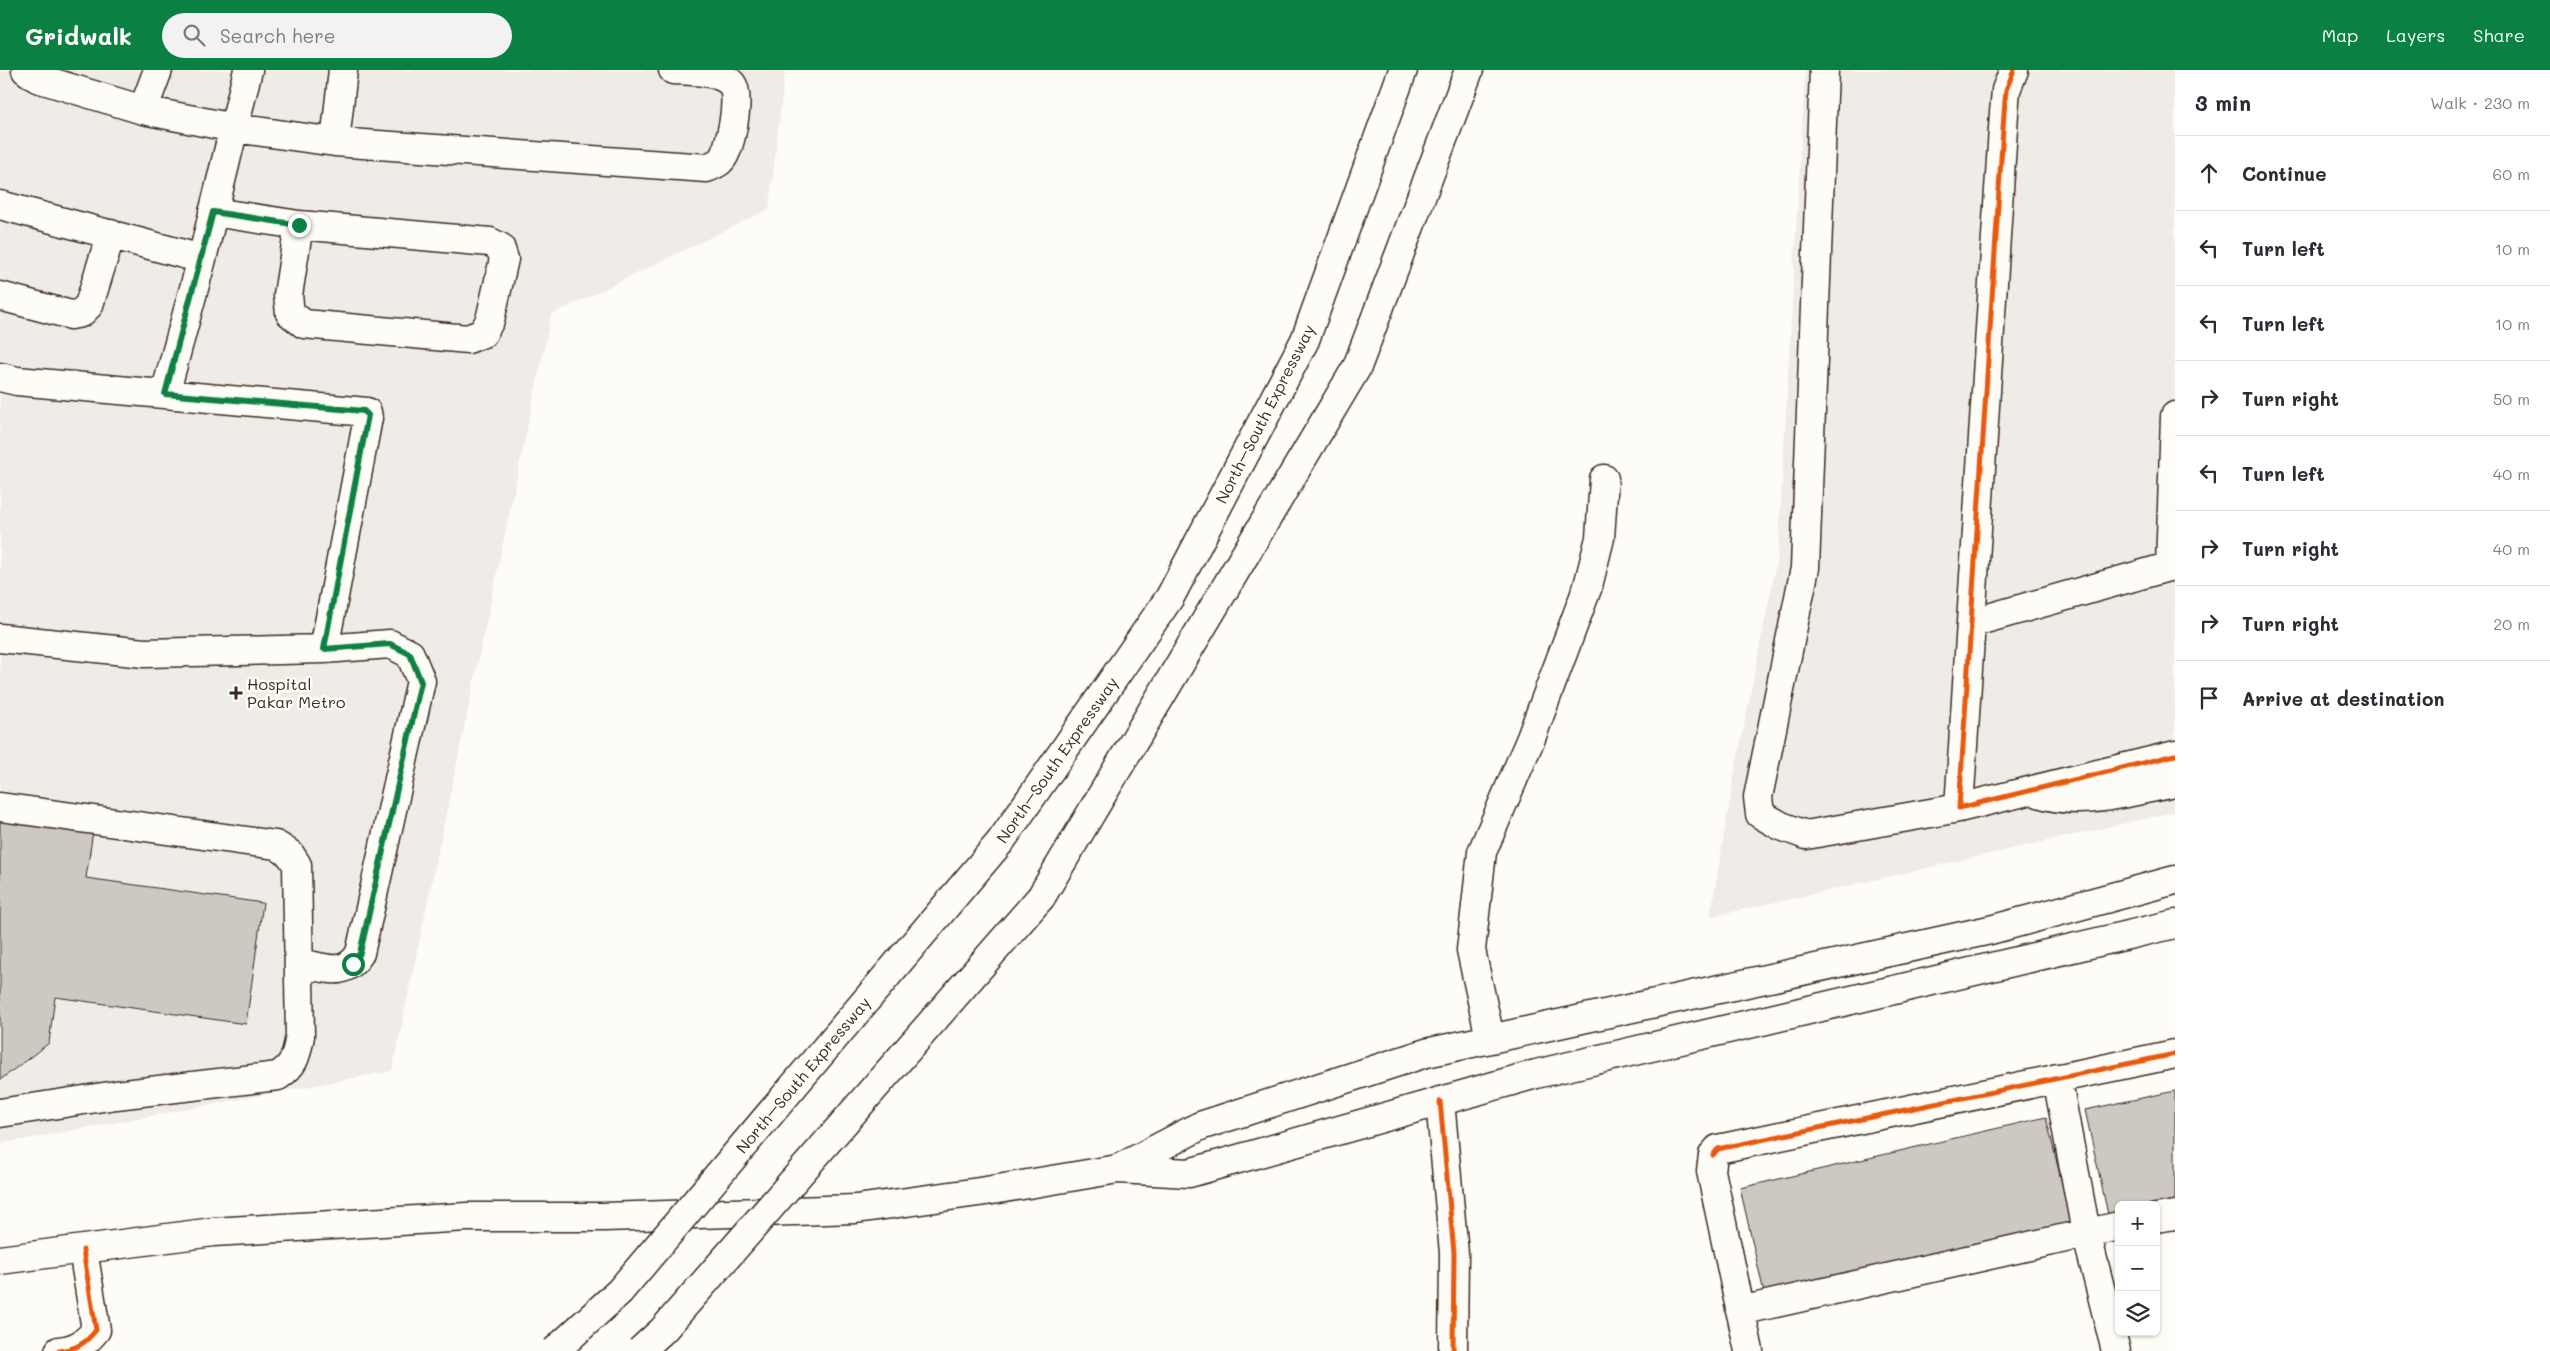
<!DOCTYPE html>
<html lang="en">
<head>
<meta charset="utf-8">
<style>
	:root { --surface:#fff; --page:#f2f2f3; --text:#2b2b33; --muted:#7c7c81; --line:#e1e1e2; --accent:#0b8043 }
	body { margin:0; font-family:Mali,sans-serif; background:var(--page); color:var(--text) }
	.controls { position:absolute; right:15px; bottom:15px; display:grid; overflow:hidden; border-radius:8px; box-shadow:0 1px 4px #0004 }
	.controls button { width:45px; height:45px; display:grid; place-items:center; padding:0; border:0; border-bottom:1px solid var(--line); background:var(--surface); color:var(--text); font:25px sans-serif }
	.stop { position:absolute; width:15px; height:15px; margin:-11px; border:4px solid #0b8043; border-radius:50%; background:#fff }
	.stop.end { background:#0b8043; border-color:#fff; box-shadow:0 1px 5px #0008 }
	.list { margin:0; padding:0; list-style:none }
	h2 { display:flex; justify-content:space-between; align-items:center; height:65px; margin:0; padding:0 20px; font-size:21px }
	h2 small { font-size:16px; font-weight:400; color:var(--muted) }
	.list li { display:grid; grid-template-columns:32px 1fr auto; gap:15px; align-items:center; box-sizing:border-box; height:75px; padding:0 20px; border-top:1px solid var(--line) }
	.list b { display:block; font-size:19px; white-space:nowrap }
	.list em { font-size:16px; font-style:normal; color:var(--muted) }
	.icon { flex:none; width:28px; height:28px; fill:none; stroke:currentColor; stroke-width:2; stroke-linecap:round; stroke-linejoin:round }
	.map { position:relative; flex:none; width:2175px; height:1281px; overflow:hidden }
	header { display:flex; align-items:center; gap:30px; box-sizing:border-box; height:70px; padding:0 25px; background:var(--accent); color:#fff }
	header strong { font-size:24px }
	nav { display:flex; gap:28px; margin-inline-start:auto; font-size:18px }
	.search { width:350px; height:45px; background:var(--page); display:flex; align-items:center; gap:12px; box-sizing:border-box; padding:0 18px; border-radius:28px; color:var(--muted); font-size:19px }
	main { display:flex }
	aside { flex:1; background:var(--surface) }
	.map>svg:first-child { display:block }
	.built { fill:#efece7 }
	.building { fill:#cdc8c2; stroke:#3b2a1e }
	.lines { fill:none; stroke-linecap:round; stroke-linejoin:round }
	.minor-casing { stroke:#3b2a1e; stroke-width:31 }
	.major-casing { stroke:#3b2a1e; stroke-width:31 }
	.highway-casing { stroke:#3b2a1e; stroke-width:31 }
	.minor { stroke:#fdfcf7; stroke-width:28 }
	.major { stroke:#fdfcf7; stroke-width:28 }
	.highway { stroke:#fdfcf7; stroke-width:28 }
	.highway-bridge-casing { stroke:#3b2a1e; stroke-width:31; stroke-linecap:butt }
	.highway-bridge { stroke:#fdfcf7; stroke-width:28 }
	.cycleway-casing { stroke:#fdfcf7; stroke-width:8 }
	.cycleway { stroke:#e8590c; stroke-width:5 }
	.route { stroke:#0b8043; stroke-width:6 }
	.poi-dot { fill:#3b2a1e; stroke:#fdfcf7; stroke-width:2 }
	.labels { text-anchor:middle; stroke-width:5; stroke-linejoin:round; paint-order:stroke }
	.street-label { font-size:16px; fill:#3b2a1e; stroke:#fdfcf7 }
	.poi-label { font-size:16px; fill:#3b2a1e; stroke:#fdfcf7; text-anchor:start }
</style>
</head>
<body>
<header>
<strong>Gridwalk</strong>
<div class="search"><svg class="icon" aria-label="search" viewBox="0 0 24 24"><circle cx="10" cy="10" r="6"/><path d="M15 15l6 6"/></svg>Search here</div>
<nav><a>Map</a><a>Layers</a><a>Share</a></nav>
</header>
<main>
<div class="map">
<svg width="2175" height="1281" viewBox="0 0 2175 1281">
	<rect width="100%" height="100%" fill="#fdfcf7"/>
	<filter id="ink" filterUnits="userSpaceOnUse"><feTurbulence type="fractalNoise" baseFrequency=".02" numOctaves="2"/><feDisplacementMap in="SourceGraphic" scale="10" xChannelSelector="R" yChannelSelector="G"/><feConvolveMatrix kernelMatrix="1 2 1 2 8 2 1 2 1" color-interpolation-filters="sRGB"/></filter>
	<g filter="url(#ink)">
		<!-- built -->
		<path class="built" d="M 0,0 L 785,0 L 769,139 L 551,245 L 392,1001 L 0,1074 Z
			M 1805,0 L 2175,0 L 2175,742 L 1710,847 L 1733,712 L 1778,484 Z"/>
		<!-- building -->
		<path class="building" d="M 0,748 L 93,761 L 86,808 L 263,833 L 246,954 L 55,927 L 49,973 L 0,1010 Z
			M 2175,1021 L 2175,1135 L 2119,1135 L 2119,1147 L 2109,1149 L 2085,1040 Z
			M 2046,1047 L 2072,1156 L 1765,1227 L 1740,1118 Z"/>
		<g class="lines">
			<defs>
				<path id="minor" d="M 26,0 L 37,8 L 143,40 L 234,58 L 335,72 L 707,98 C 711,96 717,94 720,91 C 731,81 741,25 732,14 C 719,0 692,1 673,0
					M 1824,0 L 1805,498 L 1758,727 L 1760,744 L 1781,756 L 1806,765 L 1959,738 L 2175,685
					M 143,40 L 158,0
					M 335,72 L 343,0
					M 0,135 L 202,189
					M 213,142 L 299,155 L 490,172 L 500,177 L 504,189 L 490,250 L 483,263 L 468,269 L 304,254 L 290,243 L 288,225 L 299,155
					M 0,226 L 71,245 L 81,243 L 89,235 L 111,164
					M 0,307 L 17,311 L 367,342 L 368,348 L 324,579
					M 165,324 L 202,189 L 248,0
					M 2170,497 L 2175,346
					M 1971,553 L 2175,495
					M 0,568 L 144,583 L 324,579 L 390,574 L 410,584 L 421,611 L 360,883 C 344,909 325,897 300,893
					M 2039,723 C 2082,738 2131,721 2175,713
					M 0,737 L 276,775 L 290,784 L 297,795 L 300,966 C 296,986 295,995 278,1006 L 116,1025 L 0,1043
					M 1959,738 L 2004,43 L 2006,20 L 2014,0
					M 1490,968 L 1471,880 L 1482,782 L 1531,668 L 1588,516 L 1600,468 L 1604,409
					M 2057,1008 L 2086,1162 L 2116,1281
					M 1440,1031 L 1454,1183 L 1453,1281
					M 2156,1148 L 2175,1145
					M 1740,1241 L 2119,1156
					M 59,1281 C 76,1279 85,1274 96,1260 L 83,1180
					M 1749,1281 L 1711,1101 L 1713,1085 L 1718,1079 L 2175,984"/>
				<path id="major" d="M 1118,1099 L 1200,1056 L 1426,983 L 1990,860 L 2175,810
					M 0,1190 L 213,1162 L 467,1147 L 604,1147 L 856,1139 L 986,1121 L 1118,1099 L 1189,1103 L 1536,1004 L 2175,854"/>
				<path id="highway" d="M 1001,771 L 1170,527 L 1305,270 L 1403,0
					M 1041,827 L 1357,297 L 1469,0"/>
			</defs>
			<!-- minor casing -->
			<use href="#minor" class="minor-casing"/>
			<!-- major casing -->
			<use href="#major" class="major-casing"/>
			<!-- highway casing -->
			<use href="#highway" class="highway-casing"/>
			<!-- minor -->
			<use href="#minor" class="minor"/>
			<!-- major -->
			<use href="#major" class="major"/>
			<!-- highway -->
			<use href="#highway" class="highway"/>
			<defs>
				<path id="highway-bridge" d="M 555,1281 L 620,1221 L 1001,771
					M 640,1281 L 663,1260 L 1041,827"/>
			</defs>
			<!-- highway-bridge casing -->
			<use href="#highway-bridge" class="highway-bridge-casing"/>
			<!-- highway-bridge -->
			<use href="#highway-bridge" class="highway-bridge"/>
			<defs>
				<path id="cycleway" d="M 2014,0 L 2006,20 L 2004,43 L 1959,738 L 2175,685
					M 1440,1031 L 1454,1183 L 1453,1281
					M 1713,1085 L 1718,1079 L 1727,1077 L 2175,984
					M 59,1281 C 76,1279 85,1274 96,1260 L 83,1180"/>
			</defs>
			<!-- cycleway casing -->
			<use href="#cycleway" class="cycleway-casing"/>
			<!-- cycleway -->
			<use href="#cycleway" class="cycleway"/>
		</g>
	</g>
	<g class="lines" filter="url(#ink)">
		<!-- route -->
		<path class="route" d="M 299,155 L 213,142 L 165,324 L 364,341 L 368,345 L 324,579 L 390,574 L 410,584 L 421,612 L 360,883 L 353,894"/>
	</g>
	<!-- markers -->
	<path class="poi-dot" d="M233.5 615.5h5v5h5v5h-5v5h-5v-5h-5v-5h5z"/>
	<g class="labels">
		<!-- street labels -->
		<g class="street-label">
			<text transform="translate(1265 344) rotate(-63)" y="6">North–South Expressway</text>
			<text transform="translate(1057 690) rotate(-55)" y="6">North–South Expressway</text>
			<text transform="translate(803 1005) rotate(-50)" y="6">North–South Expressway</text>
		</g>
		<!-- poi labels -->
		<g class="poi-label">
			<text x="247" y="620">Hospital<tspan x="247" dy="18">Pakar Metro</tspan></text>
		</g>
	</g>
</svg>
<div class="controls">
<button>+</button>
<button>−</button>
<button><svg class="icon" aria-label="layers" viewBox="0 0 24 24"><path d="M12 4l9 5-9 5-9-5zM3 14l9 5 9-5"/></svg></button>
</div>
<div class="stop" style="left:353px;top:894px"></div>
<div class="stop end" style="left:299px;top:155px"></div>
</div>
<aside>
<h2>3 min<small>Walk · 230 m</small></h2>
<ul class="list">
<li><svg class="icon" aria-label="ahead" viewBox="0 0 24 24"><path d="M12 20V5M6 11l6-6 6 6"/></svg><div><b>Continue</b></div><em>60 m</em></li>
<li><svg class="icon" aria-label="left" viewBox="0 0 24 24"><path d="M17 20v-9H6M10 6l-5 5 5 5"/></svg><div><b>Turn left</b></div><em>10 m</em></li>
<li><svg class="icon" aria-label="left" viewBox="0 0 24 24"><path d="M17 20v-9H6M10 6l-5 5 5 5"/></svg><div><b>Turn left</b></div><em>10 m</em></li>
<li><svg class="icon" aria-label="right" viewBox="0 0 24 24"><path d="M7 20v-9h11M14 6l5 5-5 5"/></svg><div><b>Turn right</b></div><em>50 m</em></li>
<li><svg class="icon" aria-label="left" viewBox="0 0 24 24"><path d="M17 20v-9H6M10 6l-5 5 5 5"/></svg><div><b>Turn left</b></div><em>40 m</em></li>
<li><svg class="icon" aria-label="right" viewBox="0 0 24 24"><path d="M7 20v-9h11M14 6l5 5-5 5"/></svg><div><b>Turn right</b></div><em>40 m</em></li>
<li><svg class="icon" aria-label="right" viewBox="0 0 24 24"><path d="M7 20v-9h11M14 6l5 5-5 5"/></svg><div><b>Turn right</b></div><em>20 m</em></li>
<li><svg class="icon" aria-label="arrive" viewBox="0 0 24 24"><path d="M6 21V4h12l-3 4 3 4H6"/></svg><div><b>Arrive at destination</b></div></li>
</ul>
</aside>
</main>
</body>
</html>
